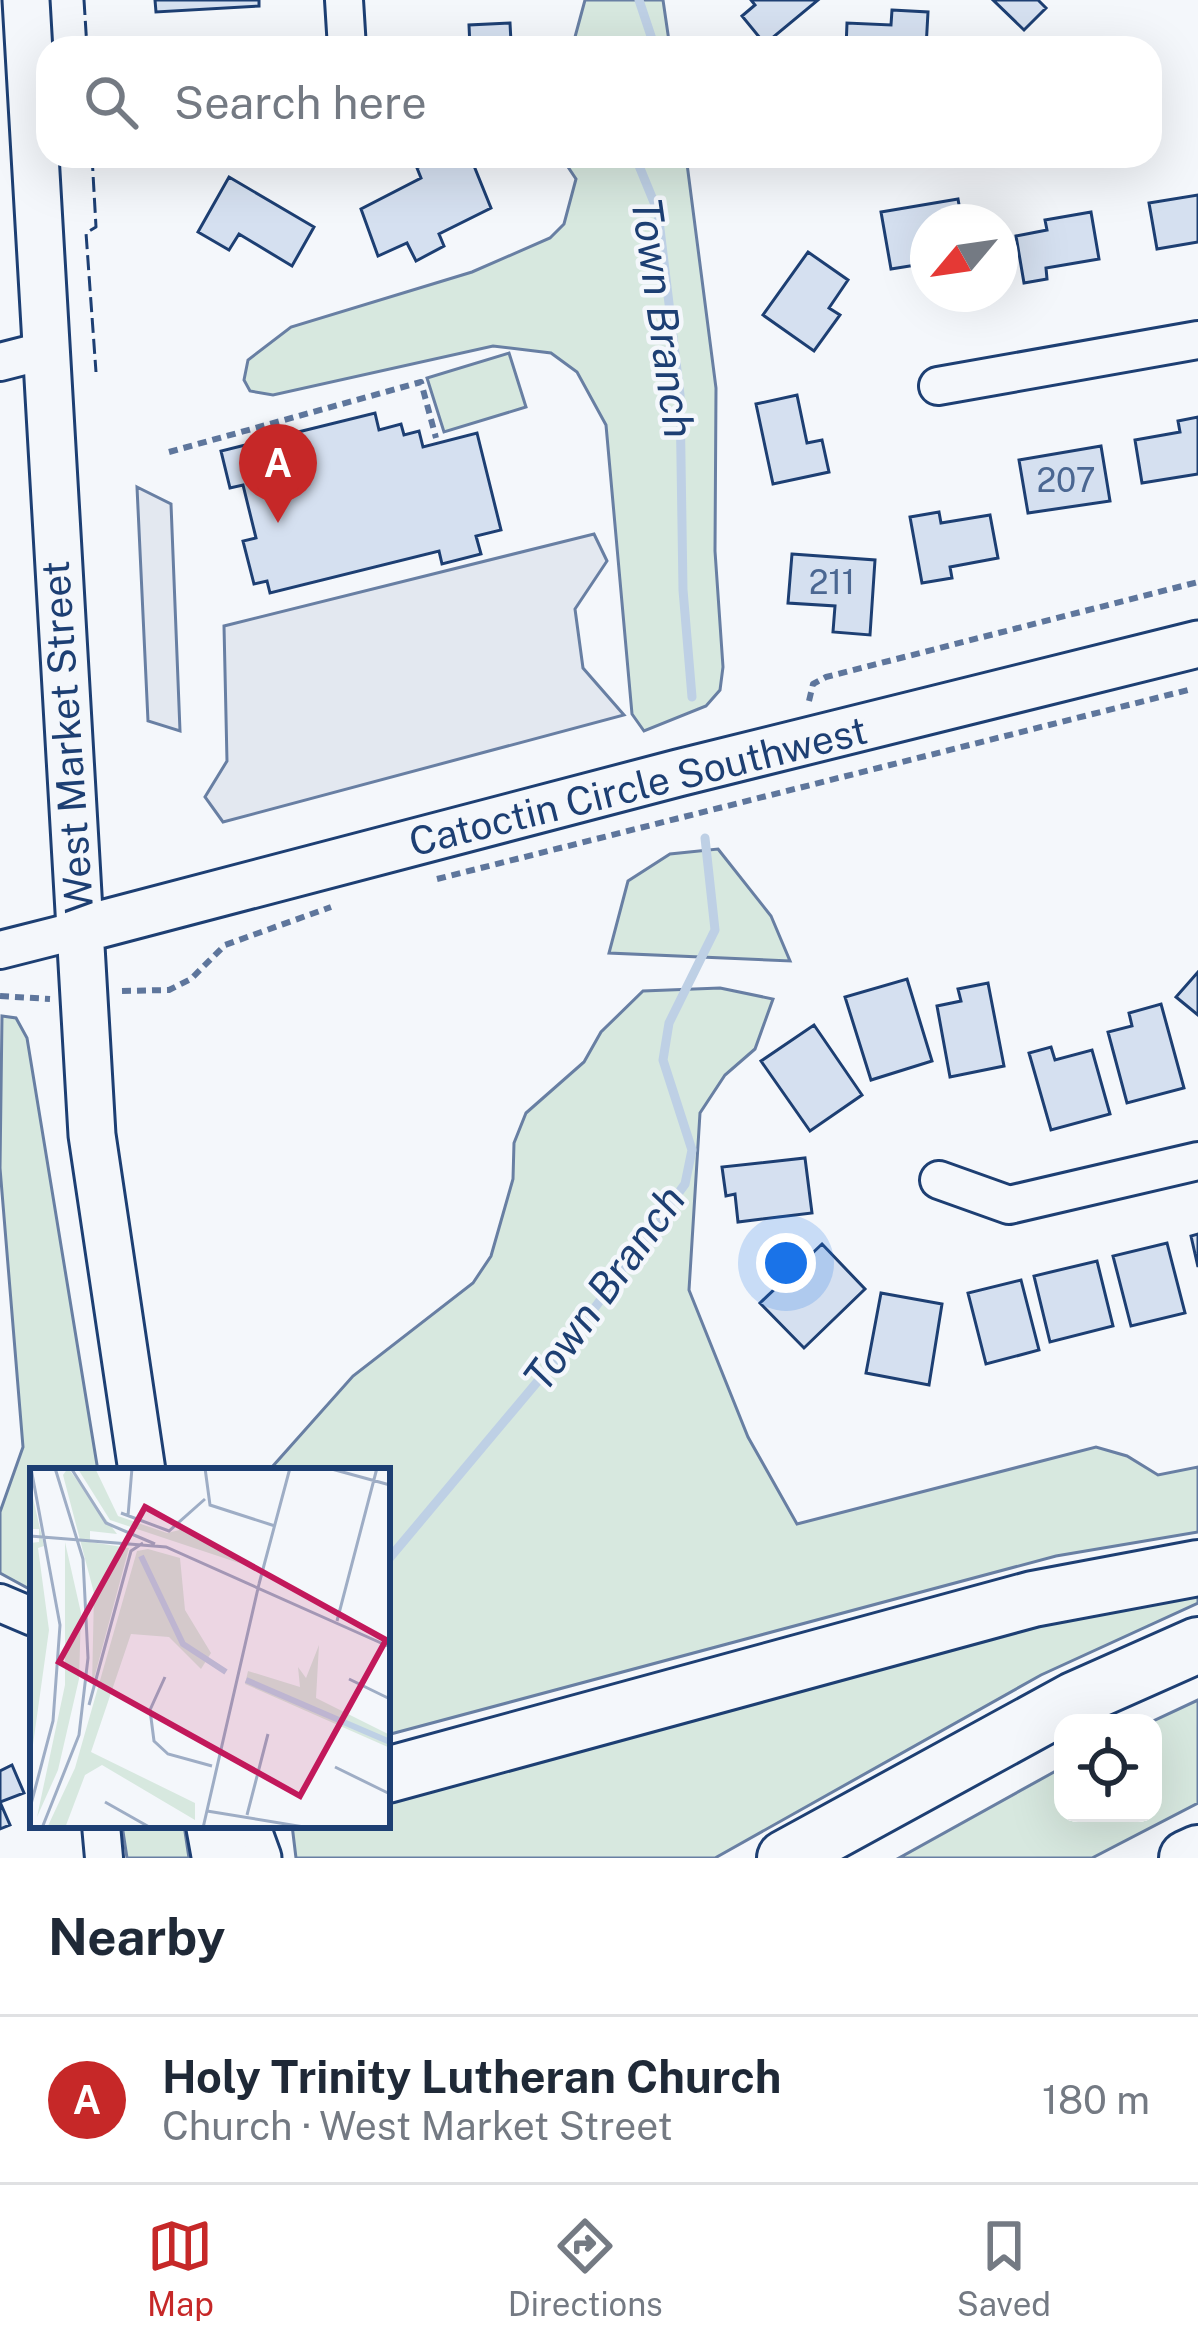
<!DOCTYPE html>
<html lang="en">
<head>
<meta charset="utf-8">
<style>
	:root { --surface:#fff; --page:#f2f2f3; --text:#1f2937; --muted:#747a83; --line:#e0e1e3; --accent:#c62828 }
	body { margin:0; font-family:"Public Sans",sans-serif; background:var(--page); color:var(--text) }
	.controls { position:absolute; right:36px; bottom:36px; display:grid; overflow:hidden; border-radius:24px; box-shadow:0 12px 48px #0002 }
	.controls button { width:108px; height:108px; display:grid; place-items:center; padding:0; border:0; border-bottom:3px solid var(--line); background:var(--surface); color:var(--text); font:60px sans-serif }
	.compass { position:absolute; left:910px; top:204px; width:108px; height:108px; border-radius:50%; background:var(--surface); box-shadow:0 12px 48px #0002; rotate:241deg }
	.you { position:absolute; left:786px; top:1263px; width:42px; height:42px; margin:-30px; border:9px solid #fff; border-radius:50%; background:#1a73e8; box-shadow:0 0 0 18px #1a73e833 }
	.badge { display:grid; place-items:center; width:78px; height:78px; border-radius:50%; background:var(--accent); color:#fff; font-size:39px; font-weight:700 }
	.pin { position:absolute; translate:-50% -99px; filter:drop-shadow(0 3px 6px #0008) }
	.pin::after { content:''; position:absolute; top:63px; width:42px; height:36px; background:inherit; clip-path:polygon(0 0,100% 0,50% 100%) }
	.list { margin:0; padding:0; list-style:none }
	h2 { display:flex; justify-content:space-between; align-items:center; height:156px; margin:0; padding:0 48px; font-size:51px }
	h2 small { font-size:39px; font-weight:400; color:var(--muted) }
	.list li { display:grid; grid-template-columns:78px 1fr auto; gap:36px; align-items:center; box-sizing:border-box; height:168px; padding:0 48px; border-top:3px solid var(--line) }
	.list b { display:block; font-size:45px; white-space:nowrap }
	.list p { margin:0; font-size:39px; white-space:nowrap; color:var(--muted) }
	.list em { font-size:39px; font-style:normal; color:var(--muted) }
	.icon { flex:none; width:66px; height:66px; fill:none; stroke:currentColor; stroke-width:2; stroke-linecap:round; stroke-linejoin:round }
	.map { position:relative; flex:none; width:1198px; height:1858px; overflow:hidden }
	.search { position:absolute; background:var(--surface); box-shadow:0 12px 48px #0002; left:36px; right:36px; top:36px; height:132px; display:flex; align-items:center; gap:30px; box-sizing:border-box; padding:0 42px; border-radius:36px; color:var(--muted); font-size:45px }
	.sheet { height:324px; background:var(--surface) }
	nav { display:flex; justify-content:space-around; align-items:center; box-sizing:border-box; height:168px; border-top:3px solid var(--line); background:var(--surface); font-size:33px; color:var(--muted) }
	nav a { display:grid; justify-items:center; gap:6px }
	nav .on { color:var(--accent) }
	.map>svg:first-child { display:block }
	.green { fill:#d7e8df; stroke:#687fa3; stroke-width:3 }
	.parking { fill:#e3e8f0; stroke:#687fa3; stroke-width:3 }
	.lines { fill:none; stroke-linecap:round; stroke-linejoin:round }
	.stream { stroke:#bed0e5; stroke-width:9 }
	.building { fill:#d5e0f0; stroke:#1d3f73; stroke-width:3 }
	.minor-casing { stroke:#1d3f73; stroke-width:42 }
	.major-casing { stroke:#1d3f73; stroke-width:51 }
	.highway-casing { stroke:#1d3f73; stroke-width:60 }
	.path { stroke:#5e769c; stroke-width:6; stroke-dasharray:9 6; stroke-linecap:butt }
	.minor { stroke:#f4f7fb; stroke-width:36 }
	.major { stroke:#f4f7fb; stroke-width:45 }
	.highway { stroke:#f4f7fb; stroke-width:54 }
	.fence { stroke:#1d3f73; stroke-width:3; stroke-dasharray:15 6; stroke-linecap:butt }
	.labels { text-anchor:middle; stroke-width:9; stroke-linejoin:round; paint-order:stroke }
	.number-label { font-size:33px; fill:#4b6792 }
	.street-label { font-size:39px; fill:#1d3f73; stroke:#f4f7fb }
	.water-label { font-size:42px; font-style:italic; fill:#1d3f73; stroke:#f4f7fb }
	.inset-river { fill:none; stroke:#bed0e5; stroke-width:6 }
	.inset-road { fill:none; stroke:#9eadc5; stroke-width:3 }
	.view { fill:#c2185b; fill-opacity:0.15; stroke:#c2185b; stroke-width:6 }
	.inset-edge { fill:none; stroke:#1d3f73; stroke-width:6 }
</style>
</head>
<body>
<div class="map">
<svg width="1198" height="1858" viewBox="0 0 1198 1858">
	<rect width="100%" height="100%" fill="#f4f7fb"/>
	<!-- green -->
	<path class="green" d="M 585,0 L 663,0 L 670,48 L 572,48 Z
		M 543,156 L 686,156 L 716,388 L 715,551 L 723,667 L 720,690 L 706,706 L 644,731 L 632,714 L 606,425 L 577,372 L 551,353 L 493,346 L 273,395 L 250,391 L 244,380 L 248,360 L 291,327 L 472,272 L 550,238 L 564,224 L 576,179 L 566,164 Z
		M 509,353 L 526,407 L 444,432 L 427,378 Z
		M 718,849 L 771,916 L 790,961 L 609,953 L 628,881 L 670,854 Z
		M 720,988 L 773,999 L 755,1049 L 725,1075 L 700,1113 L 689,1290 L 748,1437 L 797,1524 L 1096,1447 L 1127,1456 L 1158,1475 L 1198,1467 L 1198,1532 L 1056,1556 L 387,1735 L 387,1471 L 247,1471 L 272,1467 L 353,1376 L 473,1283 L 491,1256 L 513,1179 L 514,1143 L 526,1113 L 584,1062 L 601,1032 L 643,991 Z
		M 2,1016 L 16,1018 L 27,1038 L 98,1471 L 33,1471 L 33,1591 L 0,1573 L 0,1512 L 23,1447 L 0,1168 Z
		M 1198,1590 L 1198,1603 L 1041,1675 L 715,1858 L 296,1858 L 292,1825 L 387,1825 L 387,1794 L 926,1644 Z
		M 1198,1700 L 1198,1803 L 1092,1858 L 899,1858 L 1063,1767 L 1063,1813 L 1153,1813 L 1149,1723 Z
		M 122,1825 L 184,1825 L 189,1858 L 127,1858 Z"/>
	<!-- parking -->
	<path class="parking" d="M 137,487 L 171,504 L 180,731 L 148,721 Z
		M 594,534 L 607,561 L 575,609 L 583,668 L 624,715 L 223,822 L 205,797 L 227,761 L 224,626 Z"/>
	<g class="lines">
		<!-- stream -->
		<path class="stream" d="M 639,0 L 655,48
			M 635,156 L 658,212 L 680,395 L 683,590 L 692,697
			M 387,1561 L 564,1350 L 685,1184 L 692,1150 L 663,1060 L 669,1023 L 715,930 L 705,838"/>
	</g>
	<!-- building -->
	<path class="building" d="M 155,0 L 259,0 L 259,6 L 156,12 Z
		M 751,0 L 818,0 L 765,44 L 742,16 L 755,5 Z
		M 993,0 L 1038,0 L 1046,8 L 1024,30 Z
		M 892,10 L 928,12 L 926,48 L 846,48 L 847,23 L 891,25 Z
		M 510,23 L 511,42 L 531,42 L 531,48 L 470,48 L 469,25 Z
		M 210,41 L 210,48 L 167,48 L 167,42 Z
		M 440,156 L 470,156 L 491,208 L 439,234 L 444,246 L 416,261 L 407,243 L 378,256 L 361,209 L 421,178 L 417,168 Z
		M 229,177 L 314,227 L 292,266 L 239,234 L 229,250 L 198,232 Z
		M 1198,195 L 1198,242 L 1157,249 L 1149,203 Z
		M 958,199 L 962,222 L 928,222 L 928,250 L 914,252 L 916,265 L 891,269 L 881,212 Z
		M 1091,212 L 1099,259 L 1046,268 L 1047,279 L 1024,283 L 1016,236 L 1047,230 L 1045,220 Z
		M 808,252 L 848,280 L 829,308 L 840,315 L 814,351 L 763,315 Z
		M 797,395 L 807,443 L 822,440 L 829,472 L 773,484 L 756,404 Z
		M 375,413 L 379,430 L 401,424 L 404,435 L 419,431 L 423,447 L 477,433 L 501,530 L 476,536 L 481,554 L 442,564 L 439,551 L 270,593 L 267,581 L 254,584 L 243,541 L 256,538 L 243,485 L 230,488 L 221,451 Z
		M 1198,417 L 1198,474 L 1142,483 L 1135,440 L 1180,432 L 1178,421 Z
		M 1101,446 L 1110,501 L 1028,513 L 1019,460 Z
		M 939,512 L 941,523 L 990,515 L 998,558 L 950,567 L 952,578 L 922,583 L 910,517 Z
		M 792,554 L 875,560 L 870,635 L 833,632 L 835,606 L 788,603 Z
		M 1198,972 L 1198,1015 L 1176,997 Z
		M 907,979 L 932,1061 L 871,1080 L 845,997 Z
		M 988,983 L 1004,1066 L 950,1077 L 937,1006 L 961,1001 L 958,989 Z
		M 1161,1004 L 1184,1088 L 1127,1103 L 1108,1032 L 1132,1026 L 1129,1013 Z
		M 814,1025 L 862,1095 L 810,1131 L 761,1061 Z
		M 1051,1047 L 1055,1060 L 1092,1050 L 1110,1114 L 1051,1130 L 1029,1053 Z
		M 805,1158 L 812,1213 L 738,1222 L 735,1194 L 726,1196 L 722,1167 Z
		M 1198,1234 L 1198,1267 L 1191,1236 Z
		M 1167,1243 L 1185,1313 L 1131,1326 L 1113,1256 Z
		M 822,1244 L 865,1289 L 804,1348 L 760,1303 Z
		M 1097,1261 L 1113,1326 L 1050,1342 L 1034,1276 Z
		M 1021,1280 L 1039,1350 L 986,1364 L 968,1293 Z
		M 881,1293 L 942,1304 L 929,1385 L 866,1373 Z
		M 12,1765 L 24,1793 L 0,1802 L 10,1825 L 0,1829 L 0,1771 Z"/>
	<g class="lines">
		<defs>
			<path id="minor" d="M 344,0 L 347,48
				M 0,362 L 43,351
				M 938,386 L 1198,340
				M 0,950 L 79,930
				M 939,1180 L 1009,1205 L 1198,1161
				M 0,1603 L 33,1617
				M 101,1825 L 104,1858"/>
			<path id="major" d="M 26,0 L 92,1135 L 142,1471
				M 79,930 L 678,773 L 1198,644
				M 246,1825 L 258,1858"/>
			<path id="highway" d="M 387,1775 L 1033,1599 L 1198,1568
				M 214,1825 L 220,1858
				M 785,1858 L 1074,1700 L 1198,1645
				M 1187,1858 L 1198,1853"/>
		</defs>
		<!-- minor casing -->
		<use href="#minor" class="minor-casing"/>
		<!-- major casing -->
		<use href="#major" class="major-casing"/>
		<!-- highway casing -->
		<use href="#highway" class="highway-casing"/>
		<!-- path -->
		<path class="path" d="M 169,452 L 421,382 L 436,438
			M 809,701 L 813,684 L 826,677 L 1198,582
			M 437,879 L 1192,689
			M 122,991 L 169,990 L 191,979 L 225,945 L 331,907
			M 0,996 L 50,999"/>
		<!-- minor -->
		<use href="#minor" class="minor"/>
		<!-- major -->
		<use href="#major" class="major"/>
		<!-- highway -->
		<use href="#highway" class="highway"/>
		<!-- fence -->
		<path class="fence" d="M 84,0 L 87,48
			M 92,156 L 96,227 L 86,233 L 96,372"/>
	</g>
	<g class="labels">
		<!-- number labels -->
		<g class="number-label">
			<text x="1066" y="492">207</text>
			<text x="832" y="594">211</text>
		</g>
		<!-- street labels -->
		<g class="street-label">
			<text transform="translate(67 737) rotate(-94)" y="14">West Market Street</text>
			<text transform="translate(638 786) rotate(-14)" y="14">Catoctin Circle Southwest</text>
		</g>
		<!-- water labels -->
		<g class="water-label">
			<text transform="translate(663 318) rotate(82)" y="15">Town Branch</text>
			<text transform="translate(604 1288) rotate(-54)" y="15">Town Branch</text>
		</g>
	</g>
	<!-- overview -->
	<g transform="translate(30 1468)">
		<rect width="360" height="360" fill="#f4f7fb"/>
		<path d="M 38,0 L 87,66 L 60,63 L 60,74 L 99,80 L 62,218 L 64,125 L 33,7 ZM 65,0 L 88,48 L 137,65 L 158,60 L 224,100 L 80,52 L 48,1 ZM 0,17 L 14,78 L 8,80 L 19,162 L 0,298 L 0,75 L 9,74 L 9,61 L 0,61 ZM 35,74 L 51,145 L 49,211 L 28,302 L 7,349 L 35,217 ZM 118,81 L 150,90 L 155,142 L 181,185 L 171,201 L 139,169 L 101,166 L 61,284 L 165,335 L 165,352 L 72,297 L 55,307 L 35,360 L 17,360 L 45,300 L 107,83 ZM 289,177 L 286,230 L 360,267 L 360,280 L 215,216 L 218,203 L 270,219 L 268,199 L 276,210 Z" fill="#d7e8df"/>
		<path class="inset-river" d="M 111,88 L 153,176 L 196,204M 216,212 L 360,274"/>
		<path class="inset-road" d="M 41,0 L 76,55 L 125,76M 175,0 L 180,37 L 245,58M 298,0 L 360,17M 91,45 L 139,63 L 175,31M 98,48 L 102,0M 0,68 L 136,79 L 360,179M 229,116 L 260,0M 307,153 L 347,0M 135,209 L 120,242 L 124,273 L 138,286 L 182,298M 319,211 L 360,231M 59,237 L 101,83 L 113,75M 305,299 L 360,326M 75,334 L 121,360M 0,340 L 23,253 L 30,157 L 1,0M 177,343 L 280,360M 217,347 L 238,266M 12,360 L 49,267 L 58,190 L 53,91 L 25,0M 173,360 L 229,116"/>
		<path class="view" d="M 115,39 L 356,172 L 270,328 L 29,194 Z"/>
		<rect width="360" height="360" class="inset-edge"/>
	</g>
</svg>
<div class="controls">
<button><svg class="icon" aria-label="locate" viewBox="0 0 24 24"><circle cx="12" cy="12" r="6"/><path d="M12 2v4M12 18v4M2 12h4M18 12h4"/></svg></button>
</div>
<svg class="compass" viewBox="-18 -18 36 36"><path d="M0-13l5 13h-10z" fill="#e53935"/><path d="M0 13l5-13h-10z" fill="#747a83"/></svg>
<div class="you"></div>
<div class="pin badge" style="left:278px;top:523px">A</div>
<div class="search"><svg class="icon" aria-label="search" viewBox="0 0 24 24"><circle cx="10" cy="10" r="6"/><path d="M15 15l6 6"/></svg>Search here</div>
</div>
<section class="sheet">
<h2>Nearby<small></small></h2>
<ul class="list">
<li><span class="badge">A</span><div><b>Holy Trinity Lutheran Church</b><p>Church · West Market Street</p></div><em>180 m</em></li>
</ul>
</section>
<nav>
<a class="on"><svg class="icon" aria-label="map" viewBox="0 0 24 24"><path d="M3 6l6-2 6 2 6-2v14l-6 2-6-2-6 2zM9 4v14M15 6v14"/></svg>Map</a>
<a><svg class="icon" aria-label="directions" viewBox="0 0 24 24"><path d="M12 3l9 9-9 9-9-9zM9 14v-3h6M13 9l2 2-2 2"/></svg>Directions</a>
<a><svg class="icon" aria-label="saved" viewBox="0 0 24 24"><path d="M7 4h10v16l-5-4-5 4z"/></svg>Saved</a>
</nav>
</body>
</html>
